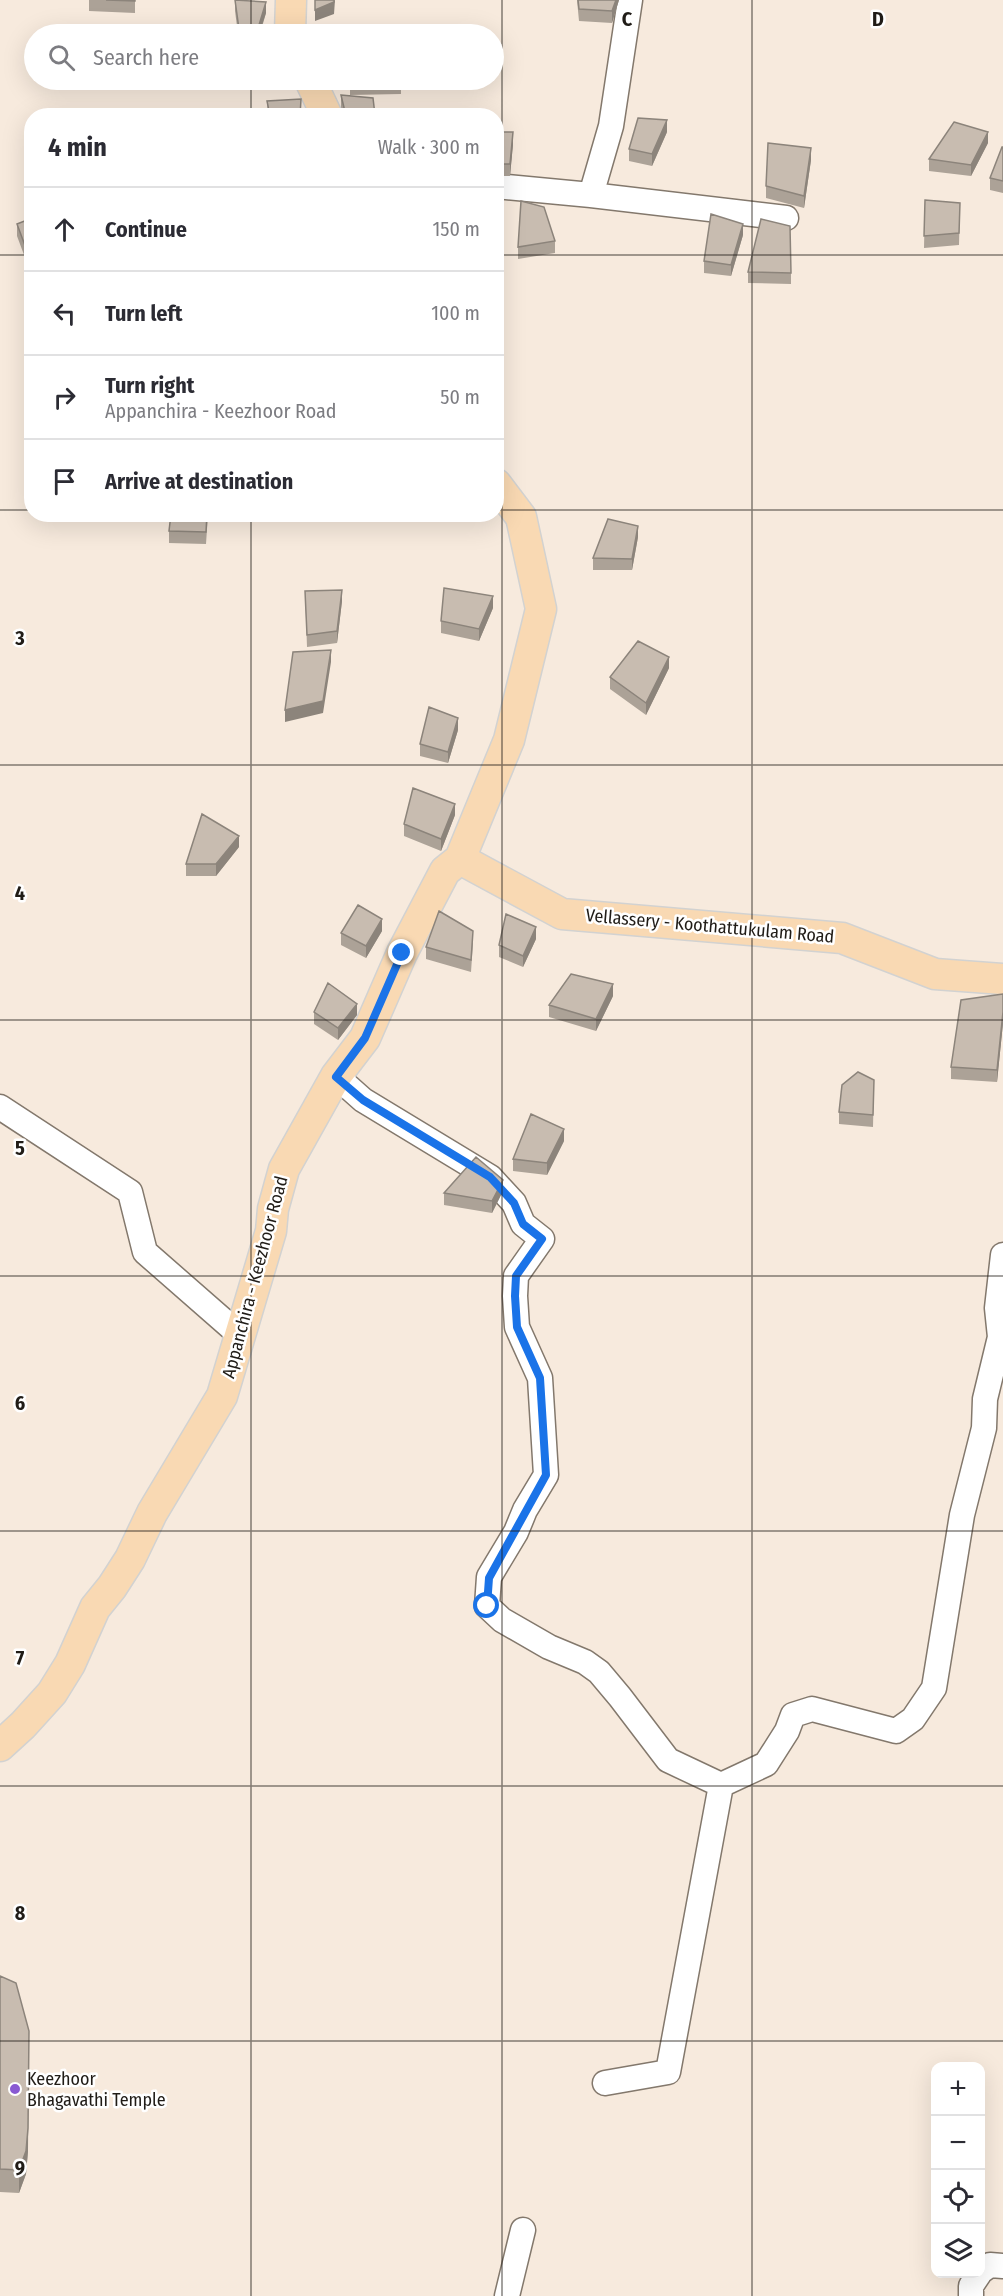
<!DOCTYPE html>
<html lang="en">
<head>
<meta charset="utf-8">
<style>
	:root { --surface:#fff; --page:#f7f7f7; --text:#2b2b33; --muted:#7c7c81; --line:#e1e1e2 }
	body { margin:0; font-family:"Fira Sans Condensed",sans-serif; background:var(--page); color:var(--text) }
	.controls { position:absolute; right:18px; bottom:18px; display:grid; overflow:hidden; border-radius:12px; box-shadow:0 6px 24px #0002 }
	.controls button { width:54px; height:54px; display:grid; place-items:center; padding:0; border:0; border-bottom:2px solid var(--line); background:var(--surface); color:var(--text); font:30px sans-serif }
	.stop { position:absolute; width:18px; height:18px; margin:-14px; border:4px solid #1a73e8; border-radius:50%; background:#fff }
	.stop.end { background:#1a73e8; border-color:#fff; box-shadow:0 2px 6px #0008 }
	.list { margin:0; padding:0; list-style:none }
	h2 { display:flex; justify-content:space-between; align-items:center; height:78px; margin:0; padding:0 24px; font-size:26px }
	h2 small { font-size:20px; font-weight:400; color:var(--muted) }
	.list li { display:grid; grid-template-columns:39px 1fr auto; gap:18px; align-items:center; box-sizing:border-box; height:84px; padding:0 24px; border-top:2px solid var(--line) }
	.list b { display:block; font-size:22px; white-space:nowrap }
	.list p { margin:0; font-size:20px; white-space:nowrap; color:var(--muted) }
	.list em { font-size:20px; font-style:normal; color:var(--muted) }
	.icon { flex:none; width:33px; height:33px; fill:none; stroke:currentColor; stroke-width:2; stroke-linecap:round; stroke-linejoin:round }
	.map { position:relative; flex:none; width:1003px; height:2296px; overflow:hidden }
	.search { position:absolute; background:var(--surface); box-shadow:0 6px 24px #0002; left:24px; top:24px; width:480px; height:66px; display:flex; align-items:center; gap:15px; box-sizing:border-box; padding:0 21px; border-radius:33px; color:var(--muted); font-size:22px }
	.panel { position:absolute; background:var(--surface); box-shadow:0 6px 24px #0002; left:24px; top:108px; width:480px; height:414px; border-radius:24px }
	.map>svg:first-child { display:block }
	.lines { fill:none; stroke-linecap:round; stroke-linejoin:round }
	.minor-casing { stroke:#83786c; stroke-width:27 }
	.major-casing { stroke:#d2d2d1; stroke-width:33 }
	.minor { stroke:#fff; stroke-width:24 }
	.major { stroke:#f9d9b3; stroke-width:30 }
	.wall { fill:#aca297 }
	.shaded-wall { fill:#8c847b }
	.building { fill:#c8bcb0; stroke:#8c847b; stroke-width:1.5 }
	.route { stroke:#1a73e8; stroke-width:8 }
	.grid { fill:none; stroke:#201c17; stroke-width:1.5; stroke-opacity:0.55 }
	.poi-dot { fill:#8959d2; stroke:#fff; stroke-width:2 }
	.labels { text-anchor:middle; stroke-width:5; stroke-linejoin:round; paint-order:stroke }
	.street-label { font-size:18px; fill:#201c17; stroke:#fff }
	.poi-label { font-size:18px; fill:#201c17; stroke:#fff; text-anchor:start }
	.grid-label { font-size:20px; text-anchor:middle; font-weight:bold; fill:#201c17; stroke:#fff; stroke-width:5; stroke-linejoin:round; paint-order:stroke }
</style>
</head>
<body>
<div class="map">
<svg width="1003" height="2296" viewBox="0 0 1003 2296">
	<rect width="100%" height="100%" fill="#f7eadd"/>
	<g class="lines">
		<defs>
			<path id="minor" d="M 496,186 L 591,195 L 786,218
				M 591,195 L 611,126 L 630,0
				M 336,1076 L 363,1100 L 490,1177 L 514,1203 L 523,1224 L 542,1239 L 516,1276 L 515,1296 L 517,1327 L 540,1378 L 546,1475 L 525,1510 L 516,1532 L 489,1577 L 487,1606 L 502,1620 L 549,1647 L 585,1662 L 599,1672 L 620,1697 L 668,1760 L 721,1785 L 766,1764 L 787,1731 L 793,1715 L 812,1709 L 896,1731 L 913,1719 L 934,1688 L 962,1515 L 984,1428 L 985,1399 L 1000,1337 L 997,1308 L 1003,1255
				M 0,1107 L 130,1192 L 145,1252 L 241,1336
				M 605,2083 L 668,2072 L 721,1785
				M 980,2272 L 990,2265 L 1003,2266
				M 507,2296 L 523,2230
				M 971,2296 L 971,2286 L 979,2274"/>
			<path id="major" d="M 290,34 L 291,0
				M 310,80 L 327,116
				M 460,859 L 562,914 L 842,938 L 935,974 L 1003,979
				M 0,1746 L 23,1725 L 52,1693 L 70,1664 L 95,1608 L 112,1587 L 130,1559 L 152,1513 L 222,1396 L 271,1231 L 273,1209 L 284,1169 L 336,1076 L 365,1038 L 402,953 L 445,871 L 460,859 L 509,740 L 541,609 L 521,517 L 496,484"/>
		</defs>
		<!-- minor casing -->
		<use href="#minor" class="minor-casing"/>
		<!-- major casing -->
		<use href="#major" class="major-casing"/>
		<!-- minor -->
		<use href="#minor" class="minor"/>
		<!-- major -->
		<use href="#major" class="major"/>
	</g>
	<!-- wall -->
	<path class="wall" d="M 89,0 L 135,0 L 135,13 L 89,11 Z
		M 235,0 L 266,13 L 260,34 L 238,34 L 235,11 Z
		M 577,0 L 619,0 L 612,23 L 579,21 Z
		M 401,82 L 401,94 L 350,95 L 350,84 Z
		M 341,95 L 375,116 L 343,116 L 341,107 Z
		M 267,101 L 301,110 L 301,116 L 268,116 Z
		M 496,132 L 513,144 L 510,176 L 496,176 Z
		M 667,132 L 652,166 L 629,161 L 629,149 Z
		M 988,143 L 971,176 L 929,171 L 929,159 Z
		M 1003,147 L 1003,193 L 990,190 L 990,178 Z
		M 811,160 L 804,208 L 766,198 L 766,186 Z
		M 925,200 L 960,203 L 959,245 L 924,248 Z
		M 32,218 L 32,271 L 30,271 L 17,236 L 17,224 Z
		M 743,235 L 731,276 L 704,273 L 704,261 Z
		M 555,241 L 555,253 L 518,259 L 518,247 Z
		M 748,272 L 791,273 L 791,284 L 748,283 Z
		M 171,514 L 208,514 L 206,544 L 169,543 L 169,531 Z
		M 638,537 L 632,570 L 593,570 L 593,558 Z
		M 305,591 L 342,601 L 337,643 L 307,647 Z
		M 493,608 L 479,641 L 441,633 L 441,621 Z
		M 669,668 L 646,715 L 610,689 L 610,677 Z
		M 458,730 L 448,763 L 420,756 L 420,744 Z
		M 455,815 L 441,851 L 404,836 L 404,824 Z
		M 239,847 L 216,876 L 186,876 L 186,864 Z
		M 382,931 L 366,958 L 341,945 L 341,933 Z
		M 536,939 L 523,967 L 499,957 L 499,945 Z
		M 473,943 L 471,972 L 426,959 L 426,947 Z
		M 1003,994 L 1003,1023 L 997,1082 L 951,1079 L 951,1067 Z
		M 613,996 L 596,1031 L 549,1017 L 549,1005 Z
		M 314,1012 L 357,1015 L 338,1040 L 314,1024 Z
		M 874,1080 L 873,1127 L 839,1124 L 839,1112 Z
		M 564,1141 L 547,1175 L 513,1171 L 513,1159 Z
		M 503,1191 L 492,1213 L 444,1205 L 444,1193 Z
		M 0,1976 L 28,2151 L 26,2174 L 19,2193 L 0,2192 Z"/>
	<!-- shaded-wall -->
	<path class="shaded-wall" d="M 335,0 L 334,14 L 315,21 L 315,10 Z
		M 616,0 L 619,0 L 612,23 L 612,11 Z
		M 266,2 L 266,13 L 259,34 L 259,25 Z
		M 667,120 L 667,132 L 652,166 L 652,154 Z
		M 513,132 L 513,144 L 510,176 L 510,164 Z
		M 988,132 L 988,143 L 971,176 L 971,165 Z
		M 811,148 L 811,160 L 804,208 L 804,196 Z
		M 743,224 L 743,235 L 731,276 L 731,265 Z
		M 638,526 L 638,537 L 632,570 L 632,559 Z
		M 342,590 L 342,601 L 337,643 L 337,631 Z
		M 493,596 L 493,608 L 479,641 L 479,629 Z
		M 331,650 L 331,662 L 323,713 L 285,722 L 285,710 Z
		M 669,657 L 669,668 L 646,715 L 646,703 Z
		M 458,718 L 458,730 L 448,763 L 448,752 Z
		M 455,804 L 455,815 L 441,851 L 441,839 Z
		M 239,836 L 239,847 L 216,876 L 216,864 Z
		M 382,919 L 382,931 L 366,958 L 366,946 Z
		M 536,927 L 536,939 L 523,967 L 523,956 Z
		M 613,984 L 613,996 L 596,1031 L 596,1019 Z
		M 357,1004 L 357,1015 L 338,1040 L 338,1028 Z
		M 1003,1012 L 1003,1023 L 997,1082 L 997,1070 Z
		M 564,1129 L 564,1141 L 547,1175 L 547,1163 Z
		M 503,1180 L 503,1191 L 492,1213 L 492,1201 Z
		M 29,2031 L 28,2151 L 26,2174 L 19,2193 L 19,2170 Z"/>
	<!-- building -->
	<path class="building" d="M 106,0 L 135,0 L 135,1 Z
		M 235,0 L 266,2 L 259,25 L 239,29 Z
		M 315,0 L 334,0 L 334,2 L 315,10 Z
		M 578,0 L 616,0 L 612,11 L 579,9 Z
		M 351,80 L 400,80 L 401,82 L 350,84 Z
		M 341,95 L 373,98 L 375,115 L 373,116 L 346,116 Z
		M 301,99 L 300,116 L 270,116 L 267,101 Z
		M 638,118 L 667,120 L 652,154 L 629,149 Z
		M 954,122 L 988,132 L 971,165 L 929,159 Z
		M 496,132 L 513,132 L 510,164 L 496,164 Z
		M 768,143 L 811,148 L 804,196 L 766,186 Z
		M 1002,147 L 1003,147 L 1003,181 L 990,178 Z
		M 925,200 L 960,203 L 959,233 L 924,236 Z
		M 521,201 L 544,207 L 555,241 L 518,247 Z
		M 711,214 L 743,224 L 731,265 L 704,261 Z
		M 32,218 L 32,259 L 30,259 L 17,224 Z
		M 761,219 L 790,226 L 791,273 L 748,272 Z
		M 171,514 L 207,514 L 206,532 L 169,531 Z
		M 608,519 L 638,526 L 632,559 L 593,558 Z
		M 444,588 L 493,596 L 479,629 L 441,621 Z
		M 342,590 L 337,631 L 307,635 L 305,591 Z
		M 638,641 L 669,657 L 646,703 L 610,677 Z
		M 331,650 L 323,701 L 285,710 L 293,652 Z
		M 429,707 L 458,718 L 448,752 L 420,744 Z
		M 413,788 L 455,804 L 441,839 L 404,824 Z
		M 202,814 L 239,836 L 216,864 L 186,864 Z
		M 358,905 L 382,919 L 366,946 L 341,933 Z
		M 439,911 L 473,931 L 471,960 L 426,947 Z
		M 506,914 L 536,927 L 523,956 L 499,945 Z
		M 571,974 L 613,984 L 596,1019 L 549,1005 Z
		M 328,983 L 357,1004 L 338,1028 L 314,1012 Z
		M 1003,994 L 1003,1012 L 997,1070 L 951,1067 L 961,1000 Z
		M 858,1072 L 874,1080 L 873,1115 L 839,1112 L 842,1085 Z
		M 531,1114 L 564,1129 L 547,1163 L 513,1159 Z
		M 476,1157 L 503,1180 L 492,1201 L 444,1193 Z
		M 0,1976 L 16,1983 L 29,2031 L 28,2128 L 26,2151 L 19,2170 L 0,2169 Z"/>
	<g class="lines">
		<!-- route -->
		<path class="route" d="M 402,953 L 365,1038 L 336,1077 L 363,1100 L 490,1177 L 514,1203 L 523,1224 L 542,1239 L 516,1276 L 515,1296 L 517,1327 L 540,1378 L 546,1475 L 489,1578 L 487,1606"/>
	</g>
	<!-- grid -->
	<path class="grid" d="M 251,0 L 251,34M 502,0 L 502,2296M 752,0 L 752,2296M 251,80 L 251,116M 0,255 L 32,255M 496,255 L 1003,255M 0,510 L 32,510M 496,510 L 1003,510M 251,514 L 251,2296M 0,765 L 1003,765M 0,1020 L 1003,1020M 0,1276 L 1003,1276M 0,1531 L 1003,1531M 0,1786 L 1003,1786M 0,2041 L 1003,2041"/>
	<!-- markers -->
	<circle class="poi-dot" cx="15" cy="2089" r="6"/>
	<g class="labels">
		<!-- street labels -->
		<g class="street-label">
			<text transform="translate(710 926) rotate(5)" y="6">Vellassery - Koothattukulam Road</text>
			<text transform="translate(255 1277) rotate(-75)" y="6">Appanchira - Keezhoor Road</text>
		</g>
		<!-- poi labels -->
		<g class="poi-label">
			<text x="27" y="2085">Keezhoor<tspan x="27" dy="21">Bhagavathi Temple</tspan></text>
		</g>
	</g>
	<g class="grid-label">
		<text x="627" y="26">C</text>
		<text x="878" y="26">D</text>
		<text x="20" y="645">3</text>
		<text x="20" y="900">4</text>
		<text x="20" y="1155">5</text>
		<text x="20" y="1410">6</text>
		<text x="20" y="1665">7</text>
		<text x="20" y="1920">8</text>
		<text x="20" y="2175">9</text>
	</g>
</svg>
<div class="controls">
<button>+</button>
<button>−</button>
<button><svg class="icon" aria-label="locate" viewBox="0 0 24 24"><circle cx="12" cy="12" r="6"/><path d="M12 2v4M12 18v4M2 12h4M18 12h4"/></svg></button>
<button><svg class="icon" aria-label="layers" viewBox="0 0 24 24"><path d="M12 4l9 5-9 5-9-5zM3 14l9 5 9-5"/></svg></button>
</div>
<div class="stop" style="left:487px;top:1606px"></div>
<div class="stop end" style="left:402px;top:953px"></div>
<div class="search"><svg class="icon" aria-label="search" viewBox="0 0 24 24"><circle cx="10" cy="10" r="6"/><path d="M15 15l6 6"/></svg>Search here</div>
<section class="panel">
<h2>4 min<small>Walk · 300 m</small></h2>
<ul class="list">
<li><svg class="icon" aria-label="ahead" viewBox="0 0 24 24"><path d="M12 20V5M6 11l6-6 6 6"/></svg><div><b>Continue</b></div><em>150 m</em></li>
<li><svg class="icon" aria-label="left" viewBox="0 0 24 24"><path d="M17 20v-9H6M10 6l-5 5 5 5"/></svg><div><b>Turn left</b></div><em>100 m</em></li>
<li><svg class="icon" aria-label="right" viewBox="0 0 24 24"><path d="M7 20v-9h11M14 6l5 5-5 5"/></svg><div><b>Turn right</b><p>Appanchira - Keezhoor Road</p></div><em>50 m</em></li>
<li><svg class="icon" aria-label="arrive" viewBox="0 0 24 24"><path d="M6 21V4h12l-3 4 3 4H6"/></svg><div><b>Arrive at destination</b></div></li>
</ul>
</section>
</div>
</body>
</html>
